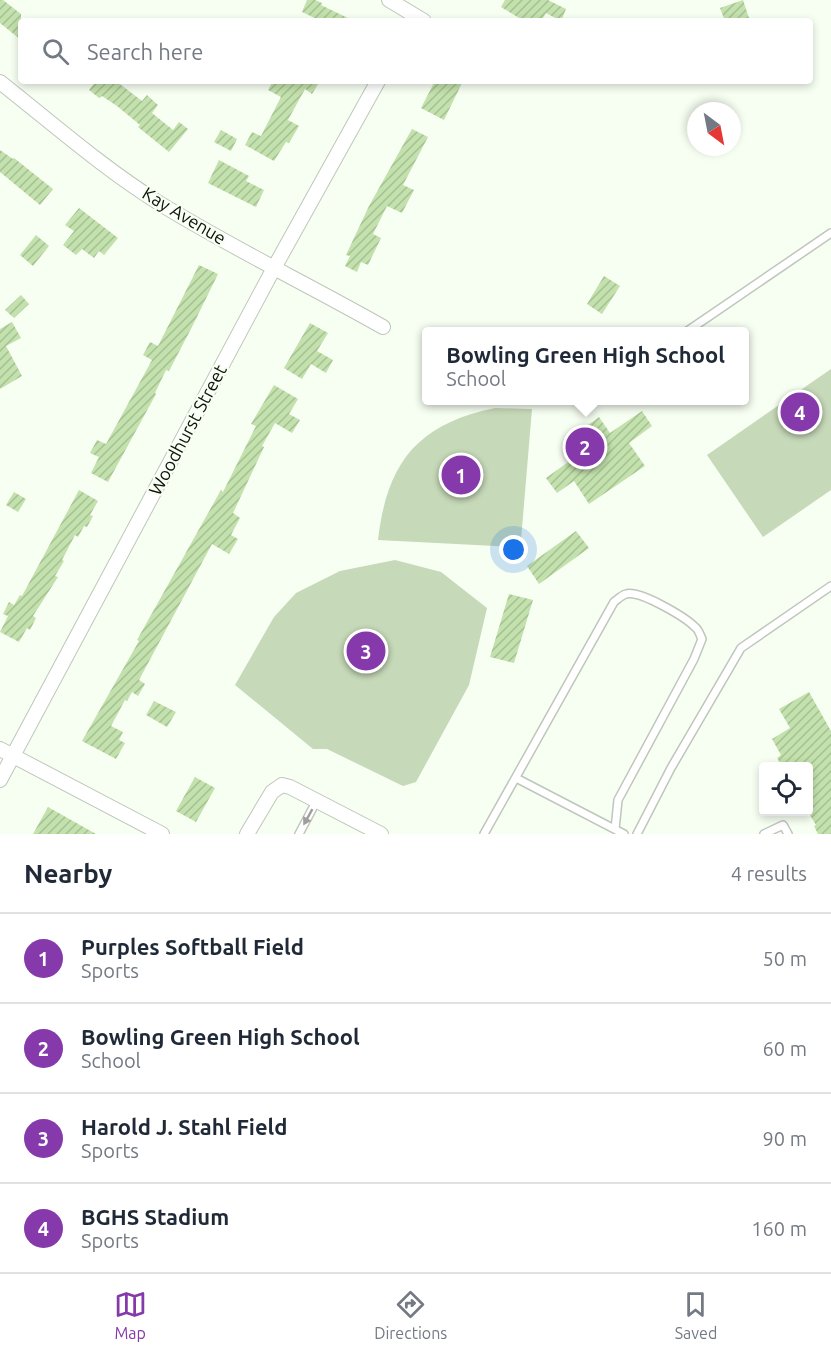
<!DOCTYPE html>
<html lang="en">
<head>
<meta charset="utf-8">
<style>
	:root { --surface:#fff; --page:#f2f2f3; --text:#1f2937; --muted:#747a83; --line:#e0e1e3; --accent:#8539aa }
	body { margin:0; font-family:Ubuntu,sans-serif; background:var(--page); color:var(--text) }
	.controls { position:absolute; right:18px; bottom:18px; display:grid; overflow:hidden; border-radius:6px; box-shadow:0 3px 9px #0003 }
	.controls button { width:54px; height:54px; display:grid; place-items:center; padding:0; border:0; border-bottom:2px solid var(--line); background:var(--surface); color:var(--text); font:30px sans-serif }
	.compass { position:absolute; left:687px; top:102px; width:54px; height:54px; border-radius:50%; background:var(--surface); box-shadow:0 3px 9px #0003; rotate:148deg }
	.you { position:absolute; left:514px; top:550px; width:21px; height:21px; margin:-15px; border:4px solid #fff; border-radius:50%; background:#1a73e8; box-shadow:0 0 0 9px #1a73e833 }
	.badge { display:grid; place-items:center; width:39px; height:39px; border-radius:50%; background:var(--accent); color:#fff; font-size:20px; font-weight:700 }
	.pin { position:absolute; translate:-50% -50%; border:3px solid #fff; box-shadow:0 2px 6px #0006 }
	.popup { position:absolute; left:422px; top:327px; width:327px; height:78px; box-sizing:border-box; display:grid; place-content:center; border-radius:6px; background:var(--surface); filter:drop-shadow(0 2px 4px #0005); font-size:20px; white-space:nowrap; color:var(--muted) }
	.popup b { font-size:22px; color:var(--text) }
	.popup::after { content:''; position:absolute; left:50%; top:100%; margin-left:-12px; border:12px solid transparent; border-top-color:var(--surface) }
	.list { margin:0; padding:0; list-style:none }
	h2 { display:flex; justify-content:space-between; align-items:center; height:78px; margin:0; padding:0 24px; font-size:26px }
	h2 small { font-size:20px; font-weight:400; color:var(--muted) }
	.list li { display:grid; grid-template-columns:39px 1fr auto; gap:18px; align-items:center; box-sizing:border-box; height:90px; padding:0 24px; border-top:2px solid var(--line) }
	.list b { display:block; font-size:22px; white-space:nowrap }
	.list p { margin:0; font-size:20px; white-space:nowrap; color:var(--muted) }
	.list em { font-size:20px; font-style:normal; color:var(--muted) }
	.icon { flex:none; width:33px; height:33px; fill:none; stroke:currentColor; stroke-width:2; stroke-linecap:round; stroke-linejoin:round }
	.map { position:relative; flex:none; width:831px; height:834px; overflow:hidden }
	.search { position:absolute; background:var(--surface); box-shadow:0 3px 9px #0003; left:18px; right:18px; top:18px; height:66px; display:flex; align-items:center; gap:15px; box-sizing:border-box; padding:0 21px; border-radius:6px; color:var(--muted); font-size:22px }
	.sheet { height:438px; background:var(--surface) }
	nav { display:flex; justify-content:space-around; align-items:center; box-sizing:border-box; height:84px; border-top:2px solid var(--line); background:var(--surface); font-size:16px; color:var(--muted) }
	nav a { display:grid; justify-items:center; gap:3px }
	nav .on { color:var(--accent) }
	.map>svg:first-child { display:block }
	.green { fill:#c6d9b8 }
	.building { fill:url(#building-hatch) }
	.lines { fill:none; stroke-linecap:round; stroke-linejoin:round }
	.lane-casing { stroke:#bfc6bb; stroke-width:10 }
	.street-casing { stroke:#bfc6bb; stroke-width:16 }
	.lane { stroke:#fff; stroke-width:7 }
	.street { stroke:#fff; stroke-width:14 }
	.oneway { fill:#9f9f9e }
	.labels { text-anchor:middle; stroke-width:4.5; stroke-linejoin:round; paint-order:stroke }
	.street-label { font-size:18px; fill:#0e100c; stroke:#f7fef2 }
</style>
</head>
<body>
<div class="map">
<svg width="831" height="834" viewBox="0 0 831 834">
	<defs>
		<pattern id="building-hatch" width="6" height="6" patternUnits="userSpaceOnUse" patternTransform="scale(1.5)"><rect width="6" height="6" fill="#c3e1ac"/><path d="M-1 1l2-2M0 6l6-6M5 7l2-2" fill="none" stroke="#a6c093"/></pattern>
	</defs>
	<rect width="100%" height="100%" fill="#f7fef2"/>
	<!-- green -->
	<path class="green" d="M 831,369 L 831,490 L 763,537 L 707,455 Z
		M 495,408 L 532,409 L 521,540 L 513,547 L 378,540 C 387,463 417,424 495,408 Z
		M 395,560 L 441,572 L 487,608 L 469,685 L 416,782 L 403,786 L 327,749 L 313,749 L 235,685 L 274,617 L 296,593 L 340,571 Z"/>
	<!-- building -->
	<path class="building" d="M 0,0 L 3,0 L 21,14 L 21,40 L 0,23 Z
		M 307,0 L 315,0 L 322,3 L 321,5 L 354,21 L 321,21 L 302,12 Z
		M 505,0 L 548,0 L 566,9 L 561,21 L 546,13 L 541,21 L 524,21 L 501,7 Z
		M 743,0 L 750,21 L 725,21 L 720,8 Z
		M 96,81 L 116,81 L 142,101 L 147,95 L 158,105 L 152,113 L 173,130 L 179,122 L 188,129 L 169,152 L 138,127 L 140,125 L 117,106 L 102,96 L 99,98 L 89,90 Z
		M 273,81 L 320,81 L 312,94 L 305,89 L 288,120 L 299,126 L 289,143 L 286,142 L 274,161 L 245,145 L 252,132 L 261,136 L 281,97 L 268,90 Z
		M 435,81 L 463,81 L 444,120 L 421,108 Z
		M 412,129 L 428,137 L 403,185 L 414,190 L 402,213 L 387,206 L 373,234 L 381,238 L 368,265 L 361,262 L 357,272 L 345,266 L 350,256 L 346,255 L 369,206 Z
		M 221,130 L 237,139 L 231,151 L 214,142 Z
		M 0,150 L 13,159 L 14,158 L 53,189 L 40,205 L 0,172 Z
		M 219,160 L 249,176 L 246,181 L 264,190 L 256,207 L 208,183 Z
		M 79,208 L 118,238 L 104,255 L 99,251 L 94,258 L 82,249 L 76,255 L 63,245 L 74,231 L 65,225 Z
		M 36,235 L 49,246 L 33,266 L 20,255 Z
		M 199,265 L 218,274 L 193,325 L 169,371 L 166,370 L 155,393 L 156,394 L 108,482 L 91,473 L 99,457 L 90,453 L 97,440 L 106,444 L 152,360 L 143,355 L 150,342 L 158,346 Z
		M 604,276 L 620,286 L 602,314 L 587,304 Z
		M 21,295 L 29,304 L 14,318 L 5,310 Z
		M 12,322 L 21,338 L 6,346 L 22,376 L 0,389 L 0,329 Z
		M 310,323 L 328,333 L 317,351 L 333,360 L 326,373 L 311,364 L 302,379 L 284,368 Z
		M 274,385 L 298,399 L 289,414 L 300,420 L 292,433 L 275,423 L 262,446 L 264,447 L 233,513 L 240,518 L 231,535 L 238,539 L 229,554 L 212,544 L 139,680 L 145,684 L 138,696 L 132,692 L 127,701 L 125,700 L 111,726 L 123,732 L 119,740 L 125,743 L 116,759 L 82,741 L 139,641 L 137,640 L 221,490 L 223,492 L 256,426 L 251,424 Z
		M 642,411 L 652,426 L 629,443 L 645,466 L 589,504 L 574,481 L 557,493 L 546,478 L 578,455 L 567,440 L 599,417 L 610,433 Z
		M 79,490 L 98,501 L 90,515 L 93,516 L 87,527 L 84,526 L 78,537 L 75,535 L 62,560 L 64,561 L 55,576 L 58,577 L 33,616 L 36,618 L 30,630 L 27,628 L 19,642 L 0,632 L 8,616 L 3,614 L 9,602 L 14,605 L 20,595 L 22,596 Z
		M 14,492 L 26,499 L 18,512 L 6,505 Z
		M 576,531 L 589,548 L 539,584 L 527,566 Z
		M 509,594 L 533,600 L 514,663 L 490,657 Z
		M 809,692 L 831,731 L 831,834 L 818,834 L 814,826 L 816,825 L 808,812 L 808,766 L 782,766 L 777,758 L 781,755 L 772,739 L 790,728 L 779,709 Z
		M 154,701 L 176,712 L 167,727 L 146,715 Z
		M 195,777 L 215,788 L 196,822 L 176,811 Z
		M 48,807 L 96,834 L 33,834 Z"/>
	<g class="lines">
		<defs>
			<path id="lane" d="M 686,332 L 831,233
				M 516,778 L 624,834
				M 299,834 L 317,800
				M 484,834 L 614,602 C 618,599 622,595 626,594 C 640,590 685,617 695,627 C 699,630 700,635 702,639 L 694,659 L 618,800 L 615,829
				M 637,834 L 671,768 L 741,648 L 831,586
				M 764,834 L 783,825 L 788,834"/>
			<path id="street" d="M 389,0 L 424,21
				M 0,82 C 52,123 103,168 159,203 C 232,248 309,285 383,327
				M 0,749 L 162,834
				M 0,780 L 274,268 L 378,81
				M 247,834 L 272,792 L 282,785 L 290,787 L 381,834"/>
		</defs>
		<!-- lane casing -->
		<use href="#lane" class="lane-casing"/>
		<!-- street casing -->
		<use href="#street" class="street-casing"/>
		<!-- lane -->
		<use href="#lane" class="lane"/>
		<!-- street -->
		<use href="#street" class="street"/>
	</g>
	<!-- one-way arrows -->
	<defs><path id="oneway-solid" d="M-6-.8H1V-3.2L6.5 0L1 3.2V.8H-6Z" transform="scale(1.5)"/></defs>
	<use class="oneway" href="#oneway-solid" transform="translate(308 817) rotate(119)"/>
	<g class="labels">
		<!-- street labels -->
		<g class="street-label">
			<text transform="translate(184 216) rotate(31)" y="6">Kay Avenue</text>
			<text transform="translate(188 430) rotate(-62)" y="6">Woodhurst Street</text>
		</g>
	</g>
</svg>
<div class="controls">
<button><svg class="icon" aria-label="locate" viewBox="0 0 24 24"><circle cx="12" cy="12" r="6"/><path d="M12 2v4M12 18v4M2 12h4M18 12h4"/></svg></button>
</div>
<svg class="compass" viewBox="-18 -18 36 36"><path d="M0-13l5 13h-10z" fill="#e53935"/><path d="M0 13l5-13h-10z" fill="#747a83"/></svg>
<div class="you"></div>
<div class="pin badge" style="left:461px;top:475px">1</div>
<div class="pin badge" style="left:585px;top:447px">2</div>
<div class="popup"><b>Bowling Green High School</b>School</div>
<div class="pin badge" style="left:366px;top:651px">3</div>
<div class="pin badge" style="left:800px;top:412px">4</div>
<div class="search"><svg class="icon" aria-label="search" viewBox="0 0 24 24"><circle cx="10" cy="10" r="6"/><path d="M15 15l6 6"/></svg>Search here</div>
</div>
<section class="sheet">
<h2>Nearby<small>4 results</small></h2>
<ul class="list">
<li><span class="badge">1</span><div><b>Purples Softball Field</b><p>Sports</p></div><em>50 m</em></li>
<li><span class="badge">2</span><div><b>Bowling Green High School</b><p>School</p></div><em>60 m</em></li>
<li><span class="badge">3</span><div><b>Harold J. Stahl Field</b><p>Sports</p></div><em>90 m</em></li>
<li><span class="badge">4</span><div><b>BGHS Stadium</b><p>Sports</p></div><em>160 m</em></li>
</ul>
</section>
<nav>
<a class="on"><svg class="icon" aria-label="map" viewBox="0 0 24 24"><path d="M3 6l6-2 6 2 6-2v14l-6 2-6-2-6 2zM9 4v14M15 6v14"/></svg>Map</a>
<a><svg class="icon" aria-label="directions" viewBox="0 0 24 24"><path d="M12 3l9 9-9 9-9-9zM9 14v-3h6M13 9l2 2-2 2"/></svg>Directions</a>
<a><svg class="icon" aria-label="saved" viewBox="0 0 24 24"><path d="M7 4h10v16l-5-4-5 4z"/></svg>Saved</a>
</nav>
</body>
</html>
